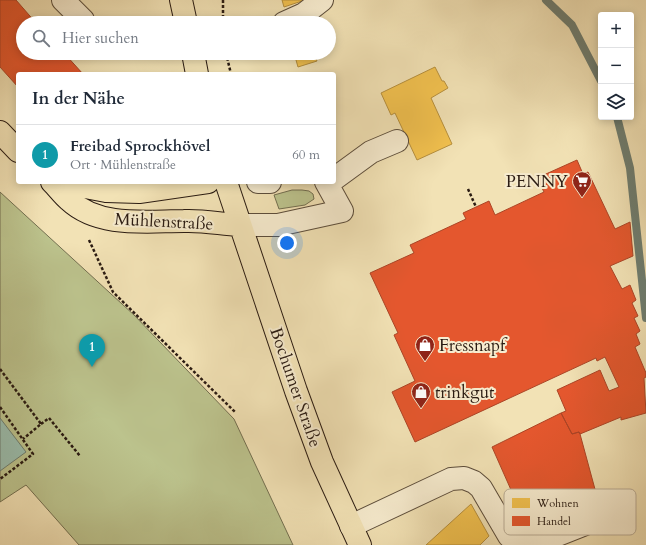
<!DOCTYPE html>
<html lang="de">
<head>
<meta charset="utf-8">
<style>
	:root { --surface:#fff; --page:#f6f6f7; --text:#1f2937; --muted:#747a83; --line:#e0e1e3; --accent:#0f766e }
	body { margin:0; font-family:Cardo,serif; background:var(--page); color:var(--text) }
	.controls { position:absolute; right:12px; top:12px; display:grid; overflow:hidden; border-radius:4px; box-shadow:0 2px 10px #0003 }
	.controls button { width:36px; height:36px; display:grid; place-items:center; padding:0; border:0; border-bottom:1px solid var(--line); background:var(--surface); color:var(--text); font:20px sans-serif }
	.you { position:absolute; left:287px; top:243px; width:14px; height:14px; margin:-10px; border:3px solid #fff; border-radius:50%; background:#1a73e8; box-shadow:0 0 0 6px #1a73e833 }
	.badge { display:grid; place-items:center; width:26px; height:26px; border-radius:50%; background:var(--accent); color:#fff; font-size:13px; font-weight:700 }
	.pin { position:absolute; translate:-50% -33px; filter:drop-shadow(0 1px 2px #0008) }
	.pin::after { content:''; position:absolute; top:21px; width:14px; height:12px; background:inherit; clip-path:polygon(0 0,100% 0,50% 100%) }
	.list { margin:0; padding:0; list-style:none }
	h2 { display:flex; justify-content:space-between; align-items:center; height:52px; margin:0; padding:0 16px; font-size:17px }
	h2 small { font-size:13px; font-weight:400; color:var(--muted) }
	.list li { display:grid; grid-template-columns:26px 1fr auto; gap:12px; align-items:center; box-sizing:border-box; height:60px; padding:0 16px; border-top:1px solid var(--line) }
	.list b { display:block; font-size:15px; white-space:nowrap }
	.list p { margin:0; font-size:13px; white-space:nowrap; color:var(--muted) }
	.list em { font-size:13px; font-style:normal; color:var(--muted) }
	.icon { flex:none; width:22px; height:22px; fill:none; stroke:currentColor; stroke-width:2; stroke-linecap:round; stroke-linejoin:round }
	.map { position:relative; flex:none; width:646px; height:545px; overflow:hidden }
	.search { position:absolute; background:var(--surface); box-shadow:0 2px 10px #0003; left:16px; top:16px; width:320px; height:44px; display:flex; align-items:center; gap:10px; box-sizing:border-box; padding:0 14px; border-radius:22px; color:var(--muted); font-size:15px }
	.panel { position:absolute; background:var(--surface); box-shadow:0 2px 10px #0003; left:16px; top:72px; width:320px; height:112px; border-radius:4px }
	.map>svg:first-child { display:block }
	.green { fill:#bcc38d; stroke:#736f50 }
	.water { fill:#9bbeae; stroke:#6e7d70 }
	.homes { fill:#f2c14e; stroke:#b68f3c }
	.shops { fill:#e4572e; stroke:#ac4526 }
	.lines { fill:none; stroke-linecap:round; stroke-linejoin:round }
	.stream { stroke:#6e7d70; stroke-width:8 }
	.minor-casing { stroke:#5c4d3b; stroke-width:24 }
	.major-casing { stroke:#2a1b12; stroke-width:24 }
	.path { stroke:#2a1b12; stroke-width:2.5; stroke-dasharray:3 2; stroke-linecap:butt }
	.minor { stroke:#f7eccf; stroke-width:22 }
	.major { stroke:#f2e2b5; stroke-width:22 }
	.labels { text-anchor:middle; stroke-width:4; stroke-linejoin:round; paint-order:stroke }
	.poi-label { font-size:17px; fill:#2a1b12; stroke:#f7eccf; text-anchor:start }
	.street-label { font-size:17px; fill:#2a1b12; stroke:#f7eccf }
	.key { fill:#f7eccf; stroke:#baad96; stroke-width:1 }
	.key-label { font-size:11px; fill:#2a1b12 }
</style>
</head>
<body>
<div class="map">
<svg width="646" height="545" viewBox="0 0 646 545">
	<rect width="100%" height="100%" fill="#f2e2b5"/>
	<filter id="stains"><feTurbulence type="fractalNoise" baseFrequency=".005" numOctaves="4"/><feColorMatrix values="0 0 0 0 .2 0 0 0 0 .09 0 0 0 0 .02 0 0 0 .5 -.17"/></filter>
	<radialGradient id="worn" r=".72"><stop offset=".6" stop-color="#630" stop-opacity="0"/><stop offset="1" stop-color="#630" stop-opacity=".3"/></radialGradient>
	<!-- green -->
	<path class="green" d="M 292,190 L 302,190 L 309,191 L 313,194 L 314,199 L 305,205 L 279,209 L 274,195 Z
		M 0,192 L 134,315 L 234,419 L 293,545 L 79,545 L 26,485 L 0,502 Z"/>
	<!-- water -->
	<path class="water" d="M 0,418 L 26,452 L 0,471 Z"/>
	<!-- homes -->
	<path class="homes" d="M 282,0 L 305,0 L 284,7 Z
		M 294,53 L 314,53 L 317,61 L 298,67 Z
		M 435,67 L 442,81 L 444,81 L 448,88 L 431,98 L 452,144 L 417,160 L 395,113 L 391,115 L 381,93 Z
		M 471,504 L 489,536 L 480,545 L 426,545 Z"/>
	<!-- shops -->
	<path class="shops" d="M 0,0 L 16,0 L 36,23 L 23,23 L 23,53 L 64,53 L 83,74 L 18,74 L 18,87 L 0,67 Z
		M 577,160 L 583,174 L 588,172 L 615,229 L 630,222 L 633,256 L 610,266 L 622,289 L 630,285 L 636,300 L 632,303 L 638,316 L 634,318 L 640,331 L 636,334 L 640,344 L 635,347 L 646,373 L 646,377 L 644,378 L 646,413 L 621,420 L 621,417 L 580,434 L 579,432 L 572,434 L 561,413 L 566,411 L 557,390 L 600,370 L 609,391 L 619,387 L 605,357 L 597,361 L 596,358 L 415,442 L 392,392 L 415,381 L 394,335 L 398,333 L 370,273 L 414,253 L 410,245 L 466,219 L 463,213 L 489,201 L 495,215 L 544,192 L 537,178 Z
		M 561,413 L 572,434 L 579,432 L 580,434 L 599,504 L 531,535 L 492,447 Z"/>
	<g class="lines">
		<!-- stream -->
		<path class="stream" d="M 546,0 L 572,25 L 601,81
			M 617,117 L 630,168 L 646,318"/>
		<defs>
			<path id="minor" d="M 63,0 L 83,20
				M 284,23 L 304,14 L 322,0
				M 334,179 L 371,152 L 397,141
				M 258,182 L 270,182
				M 239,225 L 278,225 L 342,211 L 326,182
				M 351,526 L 451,479 L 464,478 L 474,482 L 481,488 L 509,536 L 518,543 L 535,544 L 608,515"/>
			<path id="major" d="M 181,0 L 186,23
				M 193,53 L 197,74
				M 0,132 L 18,151
				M 52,182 C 58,188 63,195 69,200 C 99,228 147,221 184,221 C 202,220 221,224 239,225
				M 59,182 L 106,191 L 139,192 L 208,182
				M 226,182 L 296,391 L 322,462 L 360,545"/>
		</defs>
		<!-- minor casing -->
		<use href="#minor" class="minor-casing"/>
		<!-- major casing -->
		<use href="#major" class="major-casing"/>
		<!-- path -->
		<path class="path" d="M 223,0 L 223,23
			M 226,53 L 231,74
			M 468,189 L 476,207
			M 89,240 L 113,292 L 236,413
			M 0,369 L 41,424 L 23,439
			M 0,407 L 33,454 L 0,479
			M 41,424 L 49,418 L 80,456"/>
		<!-- minor -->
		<use href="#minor" class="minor"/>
		<!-- major -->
		<use href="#major" class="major"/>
	</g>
	<!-- icons -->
	<defs>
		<symbol id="supermarket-pin" viewBox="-11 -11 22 30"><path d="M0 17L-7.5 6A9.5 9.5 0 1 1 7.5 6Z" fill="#8f2418" stroke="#f7eccf"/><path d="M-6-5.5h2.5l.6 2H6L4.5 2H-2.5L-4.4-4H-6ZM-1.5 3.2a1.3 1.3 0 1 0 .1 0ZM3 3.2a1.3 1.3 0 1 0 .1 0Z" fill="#fff"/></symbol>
		<symbol id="shop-pin" viewBox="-11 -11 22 30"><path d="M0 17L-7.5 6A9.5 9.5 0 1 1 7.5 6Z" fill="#8f2418" stroke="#f7eccf"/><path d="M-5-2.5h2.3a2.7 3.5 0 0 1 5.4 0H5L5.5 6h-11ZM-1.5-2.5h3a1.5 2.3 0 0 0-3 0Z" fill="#fff"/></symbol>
	</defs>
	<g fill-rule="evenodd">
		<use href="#supermarket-pin" x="571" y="170" width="22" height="30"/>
		<use href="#shop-pin" x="414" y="334" width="22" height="30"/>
		<use href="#shop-pin" x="410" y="381" width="22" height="30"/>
	</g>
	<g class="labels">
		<!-- poi labels -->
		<g class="poi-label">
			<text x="568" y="187" text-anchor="end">PENNY</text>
			<text x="439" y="351">Fressnapf</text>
			<text x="435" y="398">trinkgut</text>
		</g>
		<!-- street labels -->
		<g class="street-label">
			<text transform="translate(164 221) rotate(3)" y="6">Mühlenstraße</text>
			<text transform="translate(296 387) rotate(71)" y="6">Bochumer Straße</text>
		</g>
	</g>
	<!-- legend -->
	<rect x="504" y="489" width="132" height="46" rx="6" class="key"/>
	<rect x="512" y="498" width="18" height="10" fill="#f2c14e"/>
	<rect x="512" y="516" width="18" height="10" fill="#e4572e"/>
	<g class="key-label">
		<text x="537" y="507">Wohnen</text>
		<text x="537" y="525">Handel</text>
	</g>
	<rect width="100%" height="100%" filter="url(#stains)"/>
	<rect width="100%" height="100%" fill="url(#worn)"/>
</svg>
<div class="controls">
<button>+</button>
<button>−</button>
<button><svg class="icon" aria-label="layers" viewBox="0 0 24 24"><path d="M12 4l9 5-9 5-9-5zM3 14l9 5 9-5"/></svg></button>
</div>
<div class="you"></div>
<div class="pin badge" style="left:92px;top:367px;background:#0f9aa8">1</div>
<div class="search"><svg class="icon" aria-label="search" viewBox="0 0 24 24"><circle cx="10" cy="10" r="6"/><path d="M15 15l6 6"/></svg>Hier suchen</div>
<section class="panel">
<h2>In der Nähe<small></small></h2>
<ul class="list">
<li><span class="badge" style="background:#0f9aa8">1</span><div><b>Freibad Sprockhövel</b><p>Ort · Mühlenstraße</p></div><em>60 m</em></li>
</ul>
</section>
</div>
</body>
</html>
